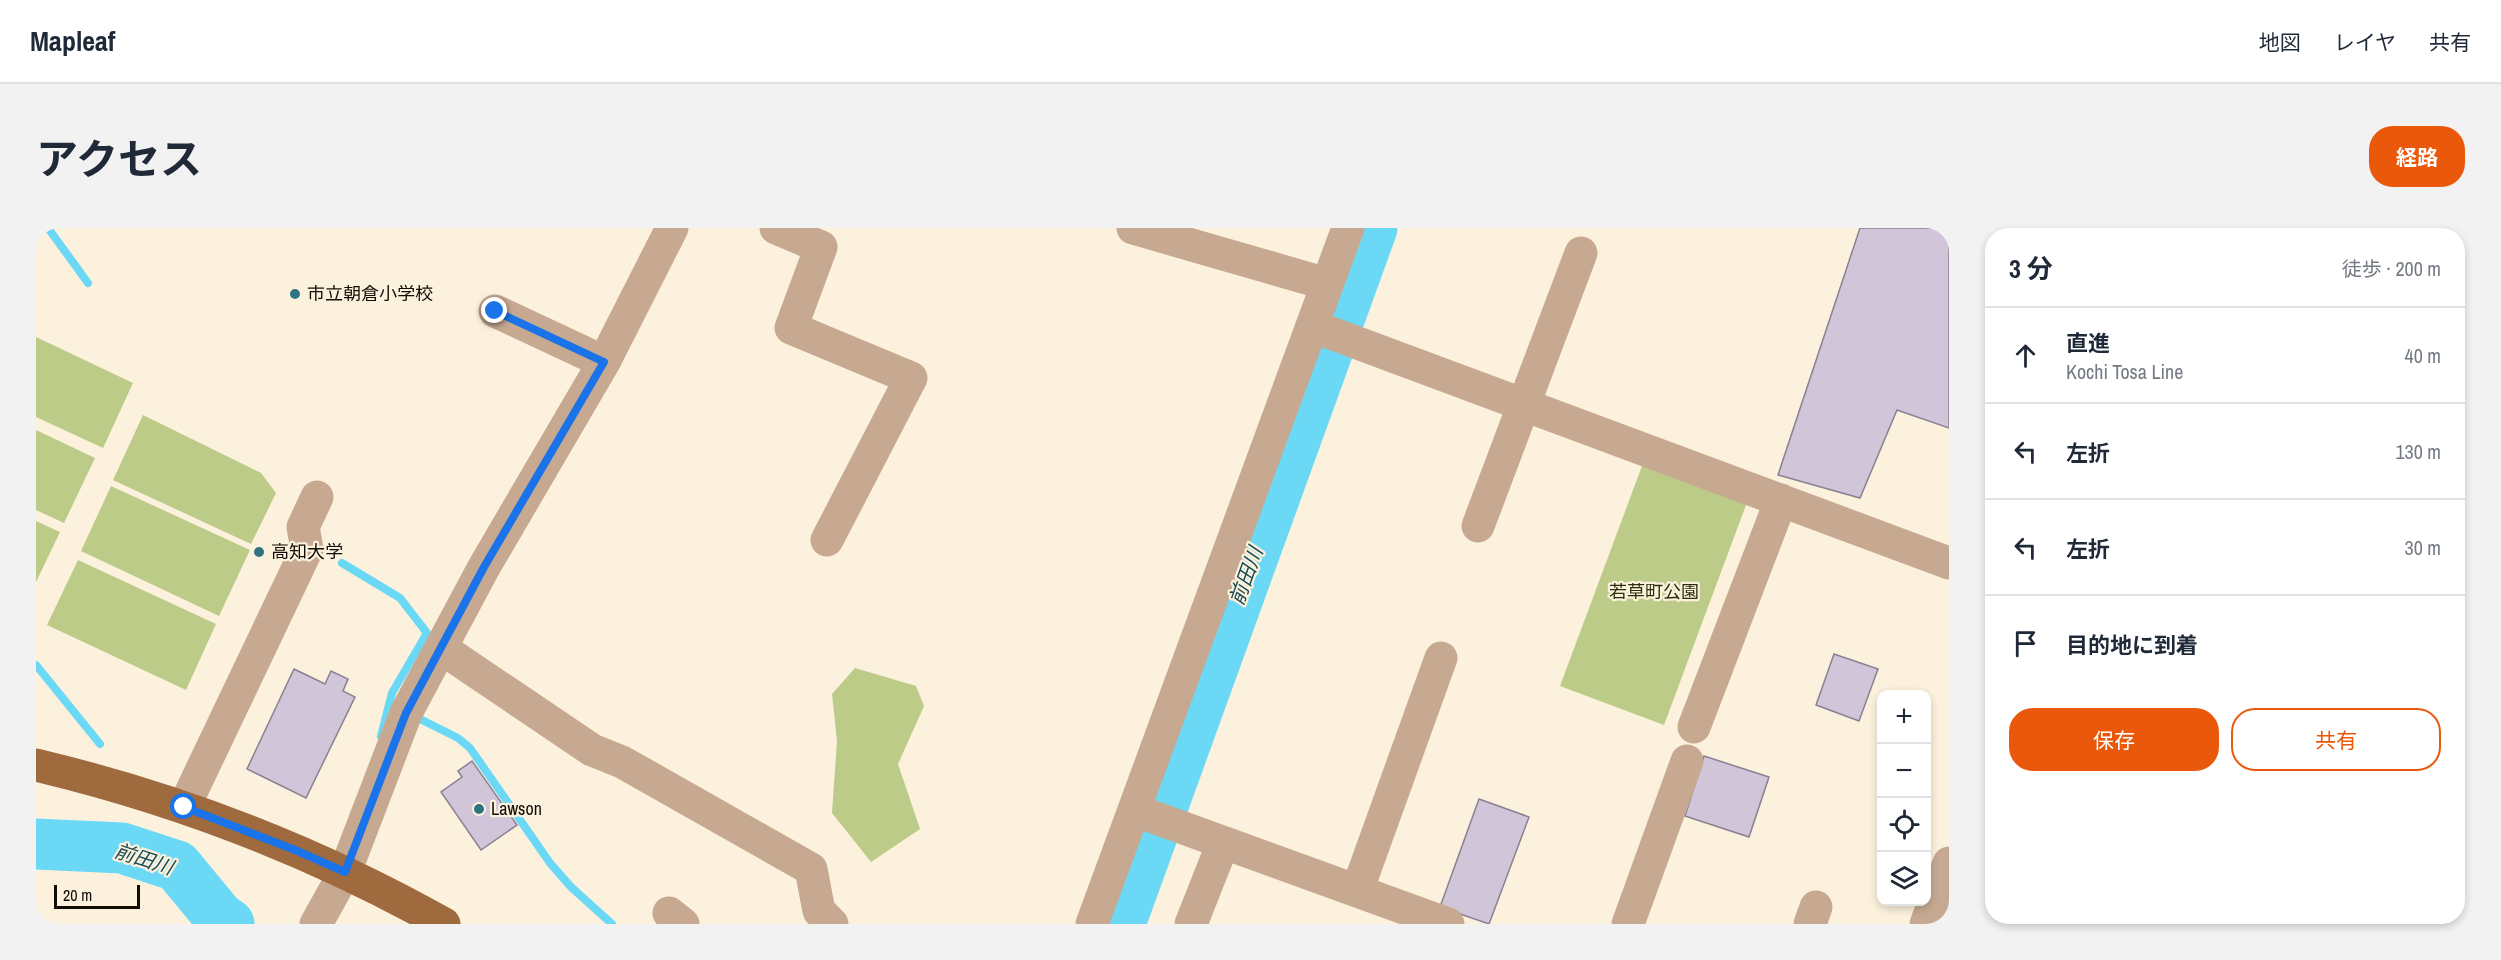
<!DOCTYPE html>
<html lang="ja">
<head>
<meta charset="utf-8">
<style>
	:root { --surface:#fff; --page:#f2f2f3; --text:#1f2937; --muted:#747a83; --line:#e0e1e3; --accent:#ea580c }
	body { margin:0; font-family:"Archivo Narrow","Noto Sans JP",sans-serif; background:var(--page); color:var(--text) }
	.controls { position:absolute; right:18px; bottom:18px; display:grid; overflow:hidden; border-radius:12px; box-shadow:0 3px 9px #0003 }
	.controls button { width:54px; height:54px; display:grid; place-items:center; padding:0; border:0; border-bottom:2px solid var(--line); background:var(--surface); color:var(--text); font:30px sans-serif }
	.scale { position:absolute; left:18px; bottom:15px; width:86px; box-sizing:border-box; padding-left:6px; border:3px solid #100c06; border-top:0; font-size:16px; line-height:21px; white-space:nowrap; color:#100c06; -webkit-text-stroke:4px #fcf1dc; paint-order:stroke }
	.stop { position:absolute; width:18px; height:18px; margin:-14px; border:4px solid #1a73e8; border-radius:50%; background:#fff }
	.stop.end { background:#1a73e8; border-color:#fff; box-shadow:0 2px 6px #0008 }
	.list { margin:0; padding:0; list-style:none }
	h2 { display:flex; justify-content:space-between; align-items:center; height:78px; margin:0; padding:0 24px; font-size:26px }
	h2 small { font-size:20px; font-weight:400; color:var(--muted) }
	.list li { display:grid; grid-template-columns:39px 1fr auto; gap:18px; align-items:center; box-sizing:border-box; height:96px; padding:0 24px; border-top:2px solid var(--line) }
	.list b { display:block; font-size:22px; white-space:nowrap }
	.list p { margin:0; font-size:20px; white-space:nowrap; color:var(--muted) }
	.list em { font-size:20px; font-style:normal; color:var(--muted) }
	.actions { display:flex; gap:12px; padding:18px 24px }
	.actions a { flex:1; padding:14px 0; border:2px solid var(--accent); border-radius:24px; text-align:center; font-size:21px; color:var(--accent) }
	.actions .main { background:var(--accent); color:#fff }
	.icon { flex:none; width:33px; height:33px; fill:none; stroke:currentColor; stroke-width:2; stroke-linecap:round; stroke-linejoin:round }
	.map { position:relative; flex:none; width:1913px; height:696px; overflow:hidden; border-radius:24px }
	header { display:flex; align-items:center; gap:36px; box-sizing:border-box; height:84px; padding:0 30px; background:var(--surface); border-bottom:2px solid var(--line) }
	header strong { font-size:28px }
	nav { display:flex; gap:33px; margin-inline-start:auto; font-size:21px }
	.intro { display:flex; align-items:center; justify-content:space-between; box-sizing:border-box; height:144px; padding:0 36px }
	h1 { margin:0; font-size:42px }
	.button { padding:15px 27px; border-radius:24px; background:var(--accent); color:#fff; font-size:21px; font-weight:700 }
	main { display:flex; gap:36px; padding:0 36px }
	aside { flex:1; background:var(--surface); border-radius:24px; box-shadow:0 3px 9px #0003 }
	.map>svg:first-child { display:block }
	.green { fill:#bccb88 }
	.lines { fill:none; stroke-linecap:round; stroke-linejoin:round }
	.stream { stroke:#6bd9f5; stroke-width:8 }
	.river { stroke:#6bd9f5; stroke-width:51 }
	.building { fill:#d0c5d9; stroke:#8a8092; stroke-width:1.5 }
	.minor { stroke:#c7a991; stroke-width:33 }
	.major { stroke:#9f6a3d; stroke-width:33 }
	.route { stroke:#1a73e8; stroke-width:8 }
	.poi-dot { fill:#2f7483; stroke:#fcf1dc; stroke-width:2 }
	.labels { text-anchor:middle; stroke-width:4.5; stroke-linejoin:round; paint-order:stroke }
	.poi-label { font-size:18px; fill:#100c06; stroke:#fcf1dc; text-anchor:start }
	.park-label { font-size:18px; fill:#282f0b; stroke:#fcf1dc }
	.water-label { font-size:20px; font-style:italic; fill:#194a56; stroke:#fcf1dc }
</style>
</head>
<body>
<header>
<strong>Mapleaf</strong>
<nav><a>地図</a><a>レイヤ</a><a>共有</a></nav>
</header>
<div class="intro"><h1>アクセス</h1><a class="button">経路</a></div>
<main>
<div class="map">
<svg width="1913" height="696" viewBox="0 0 1913 696">
	<rect width="100%" height="100%" fill="#fcf1dc"/>
	<!-- green -->
	<path class="green" d="M 0,109 L 97,155 L 67,220 L 0,189 Z
		M 107,187 L 225,245 L 240,265 L 215,316 L 77,252 Z
		M 0,202 L 59,230 L 28,295 L 0,282 Z
		M 1609,230 L 1713,269 L 1628,497 L 1524,458 Z
		M 75,258 L 214,322 L 183,388 L 45,323 Z
		M 0,293 L 24,304 L 0,354 Z
		M 42,332 L 180,396 L 150,462 L 11,397 Z
		M 819,440 L 880,458 L 888,478 L 862,536 L 884,601 L 835,634 L 796,585 L 801,513 L 796,466 Z"/>
	<g class="lines">
		<!-- stream -->
		<path class="stream" d="M 12,0 L 52,55
			M 306,335 L 364,370 L 391,405 L 356,465 L 345,508
			M 0,437 L 64,516
			M 386,492 L 422,510 L 434,520 L 514,635 L 535,659 L 576,696"/>
		<!-- river -->
		<path class="river" d="M 0,616 L 86,620 L 141,638 L 184,690 L 193,696
			M 1084,696 L 1336,0"/>
	</g>
	<!-- building -->
	<path class="building" d="M 1824,0 L 1913,0 L 1913,200 L 1861,182 L 1824,270 L 1742,247 Z
		M 1798,426 L 1842,441 L 1823,493 L 1780,477 Z
		M 258,441 L 289,456 L 295,443 L 312,451 L 307,463 L 319,469 L 270,570 L 211,541 Z
		M 1668,528 L 1733,549 L 1713,609 L 1649,588 Z
		M 436,533 L 481,597 L 445,622 L 405,564 L 426,549 L 422,543 Z
		M 1443,571 L 1493,589 L 1453,696 L 1404,679 Z"/>
	<g class="lines">
		<!-- minor -->
		<path class="minor" d="M 740,0 L 785,19 L 755,100 L 875,150 L 791,312
			M 1097,0 L 1291,56
			M 459,83 L 568,134
			M 1276,98 L 1913,335
			M 1442,298 L 1545,25
			M 405,420 L 556,522 L 586,534 L 775,641 L 783,683 L 796,696
			M 1658,499 L 1745,272
			M 148,579 L 271,321 L 267,299 L 281,269
			M 1098,582 L 1412,696
			M 1321,663 L 1405,430
			M 633,685 L 647,696
			M 280,696 L 309,644 L 370,485 L 448,339 L 568,134 L 636,0
			M 1056,696 L 1312,0
			M 1155,696 L 1187,615
			M 1592,696 L 1651,533
			M 1774,696 L 1780,679
			M 1890,696 L 1913,635"/>
		<!-- major -->
		<path class="major" d="M 0,537 C 143,571 280,624 408,696"/>
	</g>
	<g class="lines">
		<!-- route -->
		<path class="route" d="M 148,579 L 259,622 L 309,644 L 370,485 L 448,339 L 568,134 L 459,83"/>
	</g>
	<!-- markers -->
	<g class="poi-dot">
		<circle cx="259" cy="66" r="6"/>
		<circle cx="223" cy="324" r="6"/>
		<circle cx="443" cy="581" r="6"/>
	</g>
	<g class="labels">
		<!-- poi labels -->
		<g class="poi-label">
			<text x="271" y="72">市立朝倉小学校</text>
			<text x="235" y="330">高知大学</text>
			<text x="455" y="587">Lawson</text>
		</g>
		<!-- park labels -->
		<g class="park-label">
			<text x="1618" y="370">若草町公園</text>
		</g>
		<!-- water labels -->
		<g class="water-label">
			<text transform="translate(1210 348) rotate(-70)" y="7">前田川</text>
			<text transform="translate(108 631) rotate(18)" y="7">前田川</text>
		</g>
	</g>
</svg>
<div class="controls">
<button>+</button>
<button>−</button>
<button><svg class="icon" aria-label="locate" viewBox="0 0 24 24"><circle cx="12" cy="12" r="6"/><path d="M12 2v4M12 18v4M2 12h4M18 12h4"/></svg></button>
<button><svg class="icon" aria-label="layers" viewBox="0 0 24 24"><path d="M12 4l9 5-9 5-9-5zM3 14l9 5 9-5"/></svg></button>
</div>
<div class="scale">20 m</div>
<div class="stop" style="left:148px;top:579px"></div>
<div class="stop end" style="left:459px;top:83px"></div>
</div>
<aside>
<h2>3 分<small>徒歩 · 200 m</small></h2>
<ul class="list">
<li><svg class="icon" aria-label="ahead" viewBox="0 0 24 24"><path d="M12 20V5M6 11l6-6 6 6"/></svg><div><b>直進</b><p>Kochi Tosa Line</p></div><em>40 m</em></li>
<li><svg class="icon" aria-label="left" viewBox="0 0 24 24"><path d="M17 20v-9H6M10 6l-5 5 5 5"/></svg><div><b>左折</b></div><em>130 m</em></li>
<li><svg class="icon" aria-label="left" viewBox="0 0 24 24"><path d="M17 20v-9H6M10 6l-5 5 5 5"/></svg><div><b>左折</b></div><em>30 m</em></li>
<li><svg class="icon" aria-label="arrive" viewBox="0 0 24 24"><path d="M6 21V4h12l-3 4 3 4H6"/></svg><div><b>目的地に到着</b></div></li>
</ul>
<div class="actions"><a class="main">保存</a><a>共有</a></div>
</aside>
</main>
</body>
</html>
